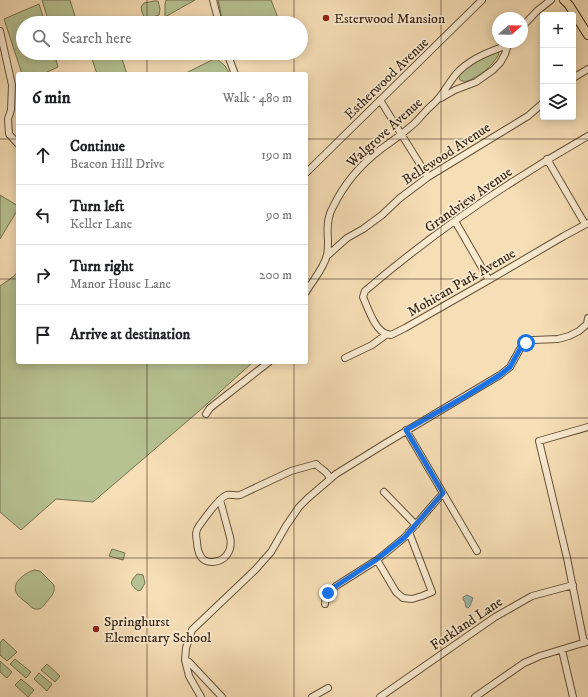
<!DOCTYPE html>
<html lang="en">
<head>
<meta charset="utf-8">
<style>
	:root { --surface:#fff; --page:#f6f6f6; --text:#202124; --muted:#757577; --line:#e0e0e0 }
	body { margin:0; font-family:"IM FELL DW Pica",serif; background:var(--page); color:var(--text) }
	.controls { position:absolute; right:12px; top:12px; display:grid; overflow:hidden; border-radius:4px; box-shadow:0 2px 10px #0003 }
	.controls button { width:36px; height:36px; display:grid; place-items:center; padding:0; border:0; border-bottom:1px solid var(--line); background:var(--surface); color:var(--text); font:20px sans-serif }
	.compass { position:absolute; left:492px; top:12px; width:36px; height:36px; border-radius:50%; background:var(--surface); box-shadow:0 2px 10px #0003; rotate:70deg }
	.stop { position:absolute; width:12px; height:12px; margin:-9px; border:3px solid #1a73e8; border-radius:50%; background:#fff }
	.stop.end { background:#1a73e8; border-color:#fff; box-shadow:0 1px 4px #0008 }
	.list { margin:0; padding:0; list-style:none }
	h2 { display:flex; justify-content:space-between; align-items:center; height:52px; margin:0; padding:0 16px; font-size:17px }
	h2 small { font-size:13px; font-weight:400; color:var(--muted) }
	.list li { display:grid; grid-template-columns:26px 1fr auto; gap:12px; align-items:center; box-sizing:border-box; height:60px; padding:0 16px; border-top:1px solid var(--line) }
	.list b { display:block; font-size:15px; white-space:nowrap }
	.list p { margin:0; font-size:13px; white-space:nowrap; color:var(--muted) }
	.list em { font-size:13px; font-style:normal; color:var(--muted) }
	.icon { flex:none; width:22px; height:22px; fill:none; stroke:currentColor; stroke-width:2; stroke-linecap:round; stroke-linejoin:round }
	.map { position:relative; flex:none; width:588px; height:697px; overflow:hidden }
	.search { position:absolute; background:var(--surface); box-shadow:0 2px 10px #0003; left:16px; top:16px; width:292px; height:44px; display:flex; align-items:center; gap:10px; box-sizing:border-box; padding:0 14px; border-radius:22px; color:var(--muted); font-size:15px }
	.panel { position:absolute; background:var(--surface); box-shadow:0 2px 10px #0003; left:16px; top:72px; width:292px; height:292px; border-radius:4px }
	.map>svg:first-child { display:block }
	.green { fill:#b7c292; stroke:#767252 }
	.water { fill:#9dbcae; stroke:#737f70 }
	.lines { fill:none; stroke-linecap:round; stroke-linejoin:round }
	.minor-casing { stroke:#65523b; stroke-width:8 }
	.major-casing { stroke:#352312; stroke-width:10 }
	.minor { stroke:#f9ead0; stroke-width:6 }
	.major { stroke:#f6deb6; stroke-width:8 }
	.route { stroke:#1a73e8; stroke-width:5 }
	.grid { fill:none; stroke:#352312; stroke-width:1; stroke-opacity:0.55 }
	.poi-dot { fill:#8f2418; stroke:#f9ead0; stroke-width:1.5 }
	.labels { text-anchor:middle; stroke-width:3.5; stroke-linejoin:round; paint-order:stroke }
	.poi-label { font-size:14px; fill:#352312; stroke:#f9ead0; text-anchor:start }
	.street-label { font-size:14px; fill:#352312; stroke:#f9ead0 }
</style>
</head>
<body>
<div class="map">
<svg width="588" height="697" viewBox="0 0 588 697">
	<rect width="100%" height="100%" fill="#f6deb6"/>
	<filter id="stains"><feTurbulence type="fractalNoise" baseFrequency=".005" numOctaves="4"/><feColorMatrix values="0 0 0 0 .2 0 0 0 0 .09 0 0 0 0 .02 0 0 0 .5 -.17"/></filter>
	<radialGradient id="worn" r=".72"><stop offset=".6" stop-color="#630" stop-opacity="0"/><stop offset="1" stop-color="#630" stop-opacity=".3"/></radialGradient>
	<!-- green -->
	<path class="green" d="M 42,0 L 70,0 L 77,23 L 49,23 Z
		M 166,0 L 195,0 L 165,17 L 165,4 Z
		M 218,0 L 271,0 L 280,23 L 223,23 Z
		M 154,1 L 158,1 L 160,9 L 159,15 L 149,18 L 144,17 L 142,12 L 141,7 L 144,3 Z
		M 39,4 L 45,23 L 23,23 L 23,53 L 54,53 L 58,67 L 43,74 L 22,74 L 4,19 Z
		M 498,52 L 499,54 C 491,68 480,76 465,82 L 460,80 L 459,77 L 460,74 L 473,63 L 482,58 Z
		M 90,53 L 120,53 L 127,74 L 97,74 Z
		M 216,58 L 225,66 L 230,74 L 184,74 Z
		M 0,195 L 18,206 L 18,209 L 0,239 Z
		M 18,271 L 18,362 L 253,362 L 198,412 L 93,502 L 56,499 L 21,530 L 0,512 L 0,286 L 14,276 Z
		M 112,549 L 125,553 L 123,560 L 109,556 Z
		M 34,570 L 40,571 L 54,585 C 55,592 53,594 49,599 C 46,602 43,609 38,609 C 33,610 30,606 27,603 C 23,600 18,597 16,592 C 12,582 25,573 34,570 Z
		M 137,574 L 143,575 L 145,583 L 141,590 L 138,591 C 129,584 130,582 137,574 Z
		M 3,639 L 17,652 L 7,661 L 0,655 L 0,643 Z
		M 15,659 L 31,672 L 26,678 L 10,664 Z
		M 0,661 L 12,672 L 7,678 L 0,672 Z
		M 47,664 L 60,676 L 55,682 L 41,670 Z
		M 39,673 L 52,684 L 47,691 L 34,679 Z
		M 21,679 L 34,690 L 28,697 L 15,685 Z"/>
	<!-- water -->
	<path class="water" d="M 467,595 L 473,598 L 470,606 L 468,608 L 466,607 L 465,602 L 463,599 L 463,597 Z"/>
	<g class="lines">
		<defs>
			<path id="minor" d="M 213,0 L 219,23
				M 522,27 L 537,11 L 551,0
				M 0,31 L 12,85 L 11,110 L 8,119 L 9,134 L 18,144
				M 227,53 L 235,74
				M 573,78 L 588,69
				M 441,98 L 455,90 L 476,82 L 493,70 L 500,63 L 505,54 L 508,45 L 511,42
				M 380,100 L 428,177
				M 547,159 L 585,224
				M 306,173 L 482,0
				M 455,221 L 489,280
				M 327,256 L 347,238 L 363,229 L 382,215 L 400,198 L 428,177 L 528,116 L 543,103
				M 306,292 C 313,280 324,268 327,255 C 328,250 328,245 328,240 C 327,228 327,217 333,207 C 344,184 360,165 381,149 C 391,142 401,135 410,127 C 416,123 420,117 425,112 C 429,107 434,104 438,99 C 446,90 451,78 460,70 C 474,57 491,51 508,45
				M 387,334 C 375,331 368,308 363,297 L 365,291 C 434,232 509,181 588,136
				M 345,358 L 372,345 L 387,334 L 391,335 L 405,328 L 489,280 L 564,236 L 588,223
				M 206,414 L 210,408 L 269,362
				M 406,430 L 477,551
				M 384,492 L 416,525
				M 220,500 L 230,537 C 233,550 226,561 213,562 C 209,562 206,562 203,559 C 199,556 197,547 197,542 C 196,536 195,531 199,526 C 204,519 220,497 227,495 C 231,494 235,496 240,495 L 291,471 L 316,464 C 321,470 328,471 330,479
				M 377,560 L 396,592 L 403,598 L 412,599 L 422,596 L 432,592 L 409,532
				M 325,604 L 326,596 L 336,586 L 377,560 L 405,537 L 443,493
				M 584,643 L 567,558 L 539,441 L 588,427
				M 562,650 L 573,697
				M 185,660 L 189,662 L 222,697
				M 201,697 L 189,676 L 185,660 L 186,648 L 192,630 L 255,570 L 271,552 L 286,526 L 299,507 L 308,498 L 336,474 L 386,443 L 500,375 L 510,367 L 520,349 L 526,343 L 533,340 L 558,339 L 569,336 L 579,331 L 587,324 L 588,318
				M 312,697 L 328,688
				M 380,697 L 495,617 L 532,596 L 573,585
				M 475,697 L 524,663 L 540,656 L 586,642"/>
			<path id="major" d="M 564,0 L 569,5 L 588,35"/>
		</defs>
		<!-- minor casing -->
		<use href="#minor" class="minor-casing"/>
		<!-- major casing -->
		<use href="#major" class="major-casing"/>
		<!-- minor -->
		<use href="#minor" class="minor"/>
		<!-- major -->
		<use href="#major" class="major"/>
	</g>
	<g class="lines">
		<!-- route -->
		<path class="route" d="M 328,593 L 336,586 L 376,560 L 405,537 L 443,493 L 406,430 L 466,396 L 500,375 L 510,367 L 520,349 L 526,343"/>
	</g>
	<!-- grid -->
	<path class="grid" d="M 147,0 L 147,23M 294,0 L 294,23M 441,0 L 441,697M 147,53 L 147,74M 294,53 L 294,74M 0,139 L 18,139M 306,139 L 588,139M 0,279 L 18,279M 306,279 L 588,279M 147,362 L 147,697M 294,362 L 294,697M 0,418 L 588,418M 0,558 L 588,558"/>
	<!-- markers -->
	<g class="poi-dot">
		<circle cx="326" cy="18" r="4"/>
		<circle cx="96" cy="629" r="4"/>
	</g>
	<g class="labels">
		<!-- poi labels -->
		<g class="poi-label">
			<text x="334" y="23">Esterwood Mansion</text>
			<text x="104" y="626">Springhurst<tspan x="104" dy="16">Elementary School</tspan></text>
		</g>
		<!-- street labels -->
		<g class="street-label">
			<text transform="translate(386 78) rotate(-44)" y="5">Estherwood Avenue</text>
			<text transform="translate(384 132) rotate(-42)" y="5">Walgrove Avenue</text>
			<text transform="translate(446 153) rotate(-33)" y="5">Bellewood Avenue</text>
			<text transform="translate(468 199) rotate(-35)" y="5">Grandview Avenue</text>
			<text transform="translate(461 282) rotate(-30)" y="5">Mohican Park Avenue</text>
			<text transform="translate(466 623) rotate(-34)" y="5">Forkland Lane</text>
		</g>
	</g>
	<rect width="100%" height="100%" filter="url(#stains)"/>
	<rect width="100%" height="100%" fill="url(#worn)"/>
</svg>
<div class="controls">
<button>+</button>
<button>−</button>
<button><svg class="icon" aria-label="layers" viewBox="0 0 24 24"><path d="M12 4l9 5-9 5-9-5zM3 14l9 5 9-5"/></svg></button>
</div>
<svg class="compass" viewBox="-18 -18 36 36"><path d="M0-13l5 13h-10z" fill="#e53935"/><path d="M0 13l5-13h-10z" fill="#757577"/></svg>
<div class="stop" style="left:526px;top:343px"></div>
<div class="stop end" style="left:328px;top:593px"></div>
<div class="search"><svg class="icon" aria-label="search" viewBox="0 0 24 24"><circle cx="10" cy="10" r="6"/><path d="M15 15l6 6"/></svg>Search here</div>
<section class="panel">
<h2>6 min<small>Walk · 480 m</small></h2>
<ul class="list">
<li><svg class="icon" aria-label="ahead" viewBox="0 0 24 24"><path d="M12 20V5M6 11l6-6 6 6"/></svg><div><b>Continue</b><p>Beacon Hill Drive</p></div><em>190 m</em></li>
<li><svg class="icon" aria-label="left" viewBox="0 0 24 24"><path d="M17 20v-9H6M10 6l-5 5 5 5"/></svg><div><b>Turn left</b><p>Keller Lane</p></div><em>90 m</em></li>
<li><svg class="icon" aria-label="right" viewBox="0 0 24 24"><path d="M7 20v-9h11M14 6l5 5-5 5"/></svg><div><b>Turn right</b><p>Manor House Lane</p></div><em>200 m</em></li>
<li><svg class="icon" aria-label="arrive" viewBox="0 0 24 24"><path d="M6 21V4h12l-3 4 3 4H6"/></svg><div><b>Arrive at destination</b></div></li>
</ul>
</section>
</div>
</body>
</html>
